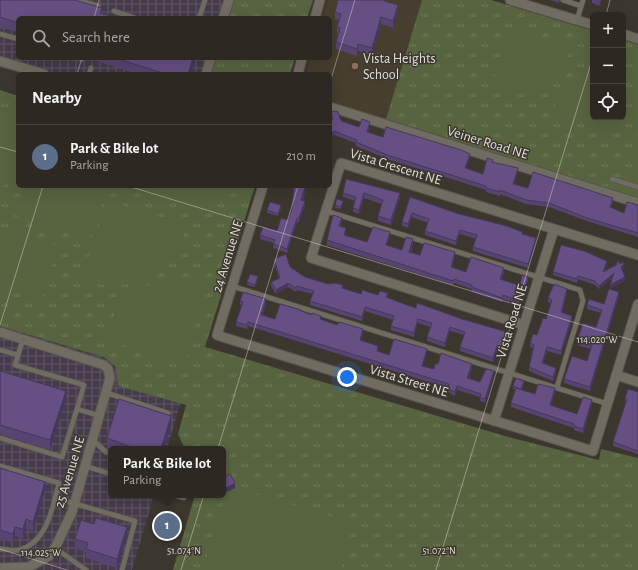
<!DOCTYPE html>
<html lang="en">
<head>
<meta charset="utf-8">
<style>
	:root { --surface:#2d2922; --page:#39352f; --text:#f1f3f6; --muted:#a7a6a5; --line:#484540; --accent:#7ed053 }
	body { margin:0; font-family:"Alegreya Sans",sans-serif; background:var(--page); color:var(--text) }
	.controls { position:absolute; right:12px; top:12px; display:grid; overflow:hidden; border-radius:6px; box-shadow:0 4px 16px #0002 }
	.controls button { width:36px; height:36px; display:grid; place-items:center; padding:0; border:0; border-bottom:1px solid var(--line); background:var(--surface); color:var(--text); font:20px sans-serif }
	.you { position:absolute; left:347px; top:377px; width:14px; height:14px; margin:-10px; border:3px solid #fff; border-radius:50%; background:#1a73e8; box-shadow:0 0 0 6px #1a73e833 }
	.badge { display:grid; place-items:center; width:26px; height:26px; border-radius:50%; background:var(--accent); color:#fff; font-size:13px; font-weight:700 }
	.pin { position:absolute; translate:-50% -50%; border:2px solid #fff; box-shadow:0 1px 4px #0006 }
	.popup { position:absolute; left:108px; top:446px; width:118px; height:52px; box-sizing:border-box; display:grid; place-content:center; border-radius:6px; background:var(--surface); filter:drop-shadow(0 1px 3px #0005); font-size:13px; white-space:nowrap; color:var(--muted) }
	.popup b { font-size:15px; color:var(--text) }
	.popup::after { content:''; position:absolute; left:50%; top:100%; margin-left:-8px; border:8px solid transparent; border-top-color:var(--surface) }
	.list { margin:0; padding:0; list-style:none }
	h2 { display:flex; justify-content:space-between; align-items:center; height:52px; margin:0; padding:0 16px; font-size:17px }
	h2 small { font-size:13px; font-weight:400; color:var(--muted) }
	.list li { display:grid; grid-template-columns:26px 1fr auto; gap:12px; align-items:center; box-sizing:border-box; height:64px; padding:0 16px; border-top:1px solid var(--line) }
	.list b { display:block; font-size:15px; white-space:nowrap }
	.list p { margin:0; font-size:13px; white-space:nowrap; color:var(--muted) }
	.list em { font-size:13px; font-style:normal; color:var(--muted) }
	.icon { flex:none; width:22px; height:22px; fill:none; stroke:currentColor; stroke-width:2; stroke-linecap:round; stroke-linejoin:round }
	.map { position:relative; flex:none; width:638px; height:570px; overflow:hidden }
	.search { position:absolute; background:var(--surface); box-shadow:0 4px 16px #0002; left:16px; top:16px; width:316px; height:44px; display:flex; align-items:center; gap:10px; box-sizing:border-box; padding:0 14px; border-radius:6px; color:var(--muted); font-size:15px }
	.panel { position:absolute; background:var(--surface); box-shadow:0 4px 16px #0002; left:16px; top:72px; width:316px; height:116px; border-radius:6px }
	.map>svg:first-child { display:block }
	.built { fill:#463e2f }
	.industrial { fill:url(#industrial-grid) }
	.park { fill:url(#park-tufts) }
	.garden { fill:#586440 }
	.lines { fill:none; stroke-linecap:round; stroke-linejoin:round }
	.lane-casing { stroke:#58544c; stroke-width:6 }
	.street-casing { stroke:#58544c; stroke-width:11 }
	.lane { stroke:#716c62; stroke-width:4.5 }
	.street { stroke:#716c62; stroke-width:9 }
	.wall { fill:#584471 }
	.shaded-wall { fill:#47375c }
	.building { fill:#664f83; stroke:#47375c }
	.ticks { fill:none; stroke:#e1ded8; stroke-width:1; stroke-opacity:0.45 }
	.education-dot { fill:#8d6e63; stroke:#3c372e; stroke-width:1.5 }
	.labels { text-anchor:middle; stroke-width:3; stroke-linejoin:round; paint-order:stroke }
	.poi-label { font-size:14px; fill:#e1ded8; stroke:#3c372e; text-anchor:start }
	.street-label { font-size:14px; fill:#e1ded8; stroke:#3c372e }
	.ticks-label { font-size:10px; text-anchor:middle; fill:#e1ded8; stroke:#3c372e; stroke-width:3; stroke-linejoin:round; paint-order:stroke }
</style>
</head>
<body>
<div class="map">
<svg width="638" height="570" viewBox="0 0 638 570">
	<defs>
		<pattern id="industrial-grid" width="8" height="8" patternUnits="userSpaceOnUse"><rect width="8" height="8" fill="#453b4b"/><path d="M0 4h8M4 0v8" fill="none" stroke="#605764"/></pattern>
		<pattern id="park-tufts" width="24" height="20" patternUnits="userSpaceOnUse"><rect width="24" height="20" fill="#586440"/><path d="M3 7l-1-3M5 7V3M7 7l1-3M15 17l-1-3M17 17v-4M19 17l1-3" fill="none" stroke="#707a5b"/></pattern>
	</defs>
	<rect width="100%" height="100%" fill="#3c372e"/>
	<!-- built -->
	<path class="built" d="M 328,0 L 422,0 L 386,119 L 330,102 L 330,74 L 306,74 L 310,58 L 330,58 L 330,18 L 322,18 Z"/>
	<!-- industrial -->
	<path class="industrial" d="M 0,0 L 234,0 L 229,18 L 18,18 L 18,58 L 216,58 L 211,74 L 23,74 L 0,67 Z
		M 0,319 L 188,378 L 167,449 L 111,449 L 111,495 L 154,495 L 132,570 L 0,570 Z"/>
	<!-- park -->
	<path class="park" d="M 234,0 L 313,0 L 307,18 L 229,18 Z
		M 422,0 L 491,0 L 593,31 L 593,117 L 623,117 L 623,40 L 638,45 L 638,198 L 386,119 Z
		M 216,58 L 295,58 L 290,74 L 211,74 Z
		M 0,90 L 18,96 L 18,186 L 255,186 L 205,347 L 512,438 L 599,460 L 601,449 L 638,458 L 638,570 L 173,570 L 195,495 L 223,495 L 223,449 L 185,449 L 178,434 L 186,405 L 118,386 L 116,367 L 104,357 L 0,326 Z"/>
	<!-- garden -->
	<path class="garden" d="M 515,29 L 571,48 C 554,95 539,102 491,87 L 510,31 Z
		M 593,71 L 593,117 L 612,117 L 609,127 L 605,130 L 552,114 C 559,93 569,75 593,71 Z
		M 0,110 L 18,115 L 18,180 L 0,187 Z
		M 28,186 L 107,186 L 92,235 L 86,238 L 14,215 L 20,198 Z
		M 127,186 L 223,186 L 214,215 L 126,188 Z
		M 111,202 L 187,225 C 172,274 131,297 82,280 L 105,206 Z
		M 0,228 L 58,246 L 41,300 L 0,288 Z
		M 183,278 L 208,284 L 186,359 L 180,363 L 104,339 C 116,300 141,280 183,278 Z
		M 236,491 L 246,491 L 353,523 L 341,570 L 203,570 L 224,503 L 230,494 Z"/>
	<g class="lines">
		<defs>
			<path id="lane" d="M 78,0 L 98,6
				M 563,0 L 581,6
				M 114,11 L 135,18
				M 199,18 L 205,0
				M 577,20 L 583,0
				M 0,34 L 18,39
				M 79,58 L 82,59
				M 89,74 L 91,68
				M 612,179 L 638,187
				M 326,211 L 580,290 L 583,301 L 557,387
				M 232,286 L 608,404
				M 23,339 L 15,365 L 84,385 L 77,409
				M 0,350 L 18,355
				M 107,393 L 168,413
				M 0,438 L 62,457 L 77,409 L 100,416
				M 93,440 L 106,452 L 111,454
				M 0,466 L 59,483 L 55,498
				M 85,466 L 111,474
				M 174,495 L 184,498
				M 55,548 L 86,570
				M 0,549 C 6,549 13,551 19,550 C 42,544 50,519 55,498 L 135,521 L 122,570"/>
			<path id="street" d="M 510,0 L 593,25
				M 223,18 L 229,0
				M 315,18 L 320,0
				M 623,34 L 638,39
				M 0,61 L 44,74
				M 206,74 L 211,58
				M 298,74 L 302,58
				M 330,107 L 638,203
				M 263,186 L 217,335 L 226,338 L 593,451 L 638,304
				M 524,325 L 311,258 L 341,163 L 638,255
				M 0,332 L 104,365 L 108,369 L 110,378 L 72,512 L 56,546 L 49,556 L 29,567 L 0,568
				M 616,375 L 638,382
				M 494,421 L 554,229"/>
		</defs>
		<!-- lane casing -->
		<use href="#lane" class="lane-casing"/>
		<!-- street casing -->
		<use href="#street" class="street-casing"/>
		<!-- lane -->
		<use href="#lane" class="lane"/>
		<!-- street -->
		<use href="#street" class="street"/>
	</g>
	<!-- wall -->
	<path class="wall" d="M 0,0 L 102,13 L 18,18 L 18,32 L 0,27 Z
		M 385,0 L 385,1 L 398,12 L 393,28 L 381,24 L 372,55 L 358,51 L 357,56 L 336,49 L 336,42 L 338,34 L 337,34 L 337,27 L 339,20 L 335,19 L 335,12 Z
		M 550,0 L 560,0 L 559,3 Z
		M 592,0 L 601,0 L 599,6 L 592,3 Z
		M 94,58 L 196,58 L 191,74 L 137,74 L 94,60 Z
		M 331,112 L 341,121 L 359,127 L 370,126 L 368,132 L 383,137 L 470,158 L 466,168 L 483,174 L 493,162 L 518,172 L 514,184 L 528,188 L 613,202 L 611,208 L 624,213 L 638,205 L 638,237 L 587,221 L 549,207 L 526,204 L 500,194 L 500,196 L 486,192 L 486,190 L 461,182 L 390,160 L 356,146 L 356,143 L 334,135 L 330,138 L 330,121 L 332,120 L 331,116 Z
		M 346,179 L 400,197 L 391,225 L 378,221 L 378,216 L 382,204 L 364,198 L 359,214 L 353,212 L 353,208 L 355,201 L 343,197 L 343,193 Z
		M 283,186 L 301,186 L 305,191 L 303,200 L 305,205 L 299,222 L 297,222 L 287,253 L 273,248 L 274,243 L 260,239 L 260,235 L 277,231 L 288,220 L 292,209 L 294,189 Z
		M 410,197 L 459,214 L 522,234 L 536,242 L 528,268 L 473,251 L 473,247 L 476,239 L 460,234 L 456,245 L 425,235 L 425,231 L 428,223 L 412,217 L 408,228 L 402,226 L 402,222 Z
		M 343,203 L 341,209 L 335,208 L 335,205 Z
		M 281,208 L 278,216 L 267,213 L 267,210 Z
		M 342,222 L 341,226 L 346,232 L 345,236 L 367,242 L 390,236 L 387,245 L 402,250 L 413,243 L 411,252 L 420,255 L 455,256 L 452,267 L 466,272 L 504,272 L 502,280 L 520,286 L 520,284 L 528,280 L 526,288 L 521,286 L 521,290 L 516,304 L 503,299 L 502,302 L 472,292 L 472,289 L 454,283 L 453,285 L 327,245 L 327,240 Z
		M 274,259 L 290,267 L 305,277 L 361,294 L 387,298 L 404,304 L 507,336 L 502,352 L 497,350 L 493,362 L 460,351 L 460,347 L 464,335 L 450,331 L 445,347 L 427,341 L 427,337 L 430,327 L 418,323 L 414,337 L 391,330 L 391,326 L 393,320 L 365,311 L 362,321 L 310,305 L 310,301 L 313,294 L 297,290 L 296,292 L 288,287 L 276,294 L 271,286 L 271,282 L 279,278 L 274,263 Z
		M 620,264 L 624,268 L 622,269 L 625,281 L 612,278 L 599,289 L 595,285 L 578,279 L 577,283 L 553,275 L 553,272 L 607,265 L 604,271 Z
		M 258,279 L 255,287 L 247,285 L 247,282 Z
		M 567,293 L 562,313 L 572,320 L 561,355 L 547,351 L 543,364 L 556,372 L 553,381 L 529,371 L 529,367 L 533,348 L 530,347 L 530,343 L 537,335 L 546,319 L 551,303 L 548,302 L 548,298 Z
		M 619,296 L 590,391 L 564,383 L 564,379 L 587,361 L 591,349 L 577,345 L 577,341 L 596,327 L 601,313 L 587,309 L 587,305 L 604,304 Z
		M 240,301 L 266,303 L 263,315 L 275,319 L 301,311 L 321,320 L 363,333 L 361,340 L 378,349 L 378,351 L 389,355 L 427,353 L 423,366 L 434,369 L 438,364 L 472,368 L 469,378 L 480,382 L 494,375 L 485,403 L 480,401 L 480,397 L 457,390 L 455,396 L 448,392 L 448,388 L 248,326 L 247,329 L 236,326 L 236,322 L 242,305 L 240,305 Z
		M 0,371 L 66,400 L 50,450 L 0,434 Z
		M 524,383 L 522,390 L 535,394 L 555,392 L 551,405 L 577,414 L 592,404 L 583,433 L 574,430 L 574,428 L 511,407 L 511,403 L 515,389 L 513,389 L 513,386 Z
		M 638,392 L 638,454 L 613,446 L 613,442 L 626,402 L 625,402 L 625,398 Z
		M 171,425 L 164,449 L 111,449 L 107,447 L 107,438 Z
		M 0,468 L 45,491 L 33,531 L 26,529 L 23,538 L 15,536 L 13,543 L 0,539 Z
		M 223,478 L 235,488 L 226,492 L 223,486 Z
		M 127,536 L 117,568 L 86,558 L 86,552 L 75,548 L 75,539 Z"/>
	<!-- shaded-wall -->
	<path class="shaded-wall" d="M 398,5 L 398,12 L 393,28 L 393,21 Z
		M 381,17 L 381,24 L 372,55 L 372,48 Z
		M 358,44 L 358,51 L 357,56 L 357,49 Z
		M 193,58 L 196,58 L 191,74 L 188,74 Z
		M 370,122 L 370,126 L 367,136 L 367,132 Z
		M 334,131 L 334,135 L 330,138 L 330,134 Z
		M 470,154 L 470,158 L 465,172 L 465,168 Z
		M 518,168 L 518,172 L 513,188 L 513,184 Z
		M 305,187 L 305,191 L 301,204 L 301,200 Z
		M 364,193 L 364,198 L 359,214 L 359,210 Z
		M 400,193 L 400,197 L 391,225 L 391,220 Z
		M 613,198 L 613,202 L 610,211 L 610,207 Z
		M 305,201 L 305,205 L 299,222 L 299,218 Z
		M 412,213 L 412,217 L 408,228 L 408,224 Z
		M 297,218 L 297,222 L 287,253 L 287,249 Z
		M 342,218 L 342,222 L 339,230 L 339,226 Z
		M 460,230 L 460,234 L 456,245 L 456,241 Z
		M 390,232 L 390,236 L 386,249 L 386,245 Z
		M 536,238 L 536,242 L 528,268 L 528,264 Z
		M 413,239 L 413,243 L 409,256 L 409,252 Z
		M 455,252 L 455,256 L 451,271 L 451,267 Z
		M 607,261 L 607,265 L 603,276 L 603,272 Z
		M 624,264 L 624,268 L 621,270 L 621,267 Z
		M 504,268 L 504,272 L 500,284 L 500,279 Z
		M 614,273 L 614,277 L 599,289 L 599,286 Z
		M 625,277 L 625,281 L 610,289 L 610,285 Z
		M 288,283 L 288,287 L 276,294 L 276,290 Z
		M 521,286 L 521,290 L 516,304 L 516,300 Z
		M 567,289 L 567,293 L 561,316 L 561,312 Z
		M 619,292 L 619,296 L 590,391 L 590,387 Z
		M 266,299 L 266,303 L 261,319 L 261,315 Z
		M 365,307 L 365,311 L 362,321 L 362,317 Z
		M 572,316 L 572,320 L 561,355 L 561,351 Z
		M 418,319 L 418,323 L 414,337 L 414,333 Z
		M 450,327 L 450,331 L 445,347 L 445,343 Z
		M 363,329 L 363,333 L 360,343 L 360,340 Z
		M 507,332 L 507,336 L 502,352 L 502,348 Z
		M 497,346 L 497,350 L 493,362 L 493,358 Z
		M 547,347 L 547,351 L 542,367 L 542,363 Z
		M 427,349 L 427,353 L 422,370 L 422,366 Z
		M 472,364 L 472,368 L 467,382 L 467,378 Z
		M 556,368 L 556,372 L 553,381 L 553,377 Z
		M 494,371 L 494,375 L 485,403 L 485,399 Z
		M 457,386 L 457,390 L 455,396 L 455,392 Z
		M 555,388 L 555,392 L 550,409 L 550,405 Z
		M 66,391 L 66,400 L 50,450 L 50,440 Z
		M 592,400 L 592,404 L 583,433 L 583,429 Z
		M 171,416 L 171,425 L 164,449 L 161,449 Z
		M 45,482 L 45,491 L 33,531 L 33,522 Z
		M 235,483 L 235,488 L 226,492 L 226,488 Z
		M 26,519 L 26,529 L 23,538 L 23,529 Z
		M 15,527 L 15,536 L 13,543 L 13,534 Z
		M 127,527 L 127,536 L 117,568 L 117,559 Z"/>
	<!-- building -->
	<path class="building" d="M 0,0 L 75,0 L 102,8 L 100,13 L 117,18 L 18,18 L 18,23 L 0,17 Z
		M 338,0 L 384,0 L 384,1 L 398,5 L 393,21 L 381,17 L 372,48 L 358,44 L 357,49 L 336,42 L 340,28 L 337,27 L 341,14 L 335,12 Z
		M 115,58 L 193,58 L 188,74 L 166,74 Z
		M 336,111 L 338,112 L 341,121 L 359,127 L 362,119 L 370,122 L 367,132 L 383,137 L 386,127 L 461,150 L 470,154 L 465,168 L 483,174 L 487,158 L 493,160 L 492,162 L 518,168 L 513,184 L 528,188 L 533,172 L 613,198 L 610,207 L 624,213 L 627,202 L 638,205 L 638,233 L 587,218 L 549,203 L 526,200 L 500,190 L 500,192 L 486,188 L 486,186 L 461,178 L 390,156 L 356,142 L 357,140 L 334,131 L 330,134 L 330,121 L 333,119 L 331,112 Z
		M 346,179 L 400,193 L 391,220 L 378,216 L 383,200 L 364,193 L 359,210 L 353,208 L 356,197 L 343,193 Z
		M 294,186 L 301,186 L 305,187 L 301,200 L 305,201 L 299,218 L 297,218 L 287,249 L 273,244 L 275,240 L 260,235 L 263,227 L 277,231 L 281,218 L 288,220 L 292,209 Z
		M 410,197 L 459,214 L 507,226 L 522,232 L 522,234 L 536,238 L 528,264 L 473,247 L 477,235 L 460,230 L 456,241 L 425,231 L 429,219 L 412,213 L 408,224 L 402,222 Z
		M 337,199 L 343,201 L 341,207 L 335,205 Z
		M 270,202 L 281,205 L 278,214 L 267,210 Z
		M 333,215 L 342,218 L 339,226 L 346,228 L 344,235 L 367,242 L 373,227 L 390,232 L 386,245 L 402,250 L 406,237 L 413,239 L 409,252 L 420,255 L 424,243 L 455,252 L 451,267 L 466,272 L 471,257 L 504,268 L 500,279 L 521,286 L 516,300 L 503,295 L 502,298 L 472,287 L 472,285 L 454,279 L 453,281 L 327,240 Z
		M 561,245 L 584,251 L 607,261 L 603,272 L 616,265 L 618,260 L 620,264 L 623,262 L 624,264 L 621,267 L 625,277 L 610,285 L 614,273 L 599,286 L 595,281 L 578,276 L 577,279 L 553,272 Z
		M 286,254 L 290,267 L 305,277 L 328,284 L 335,283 L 343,285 L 342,288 L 361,294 L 362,290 L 378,295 L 380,291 L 388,293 L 386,297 L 404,304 L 416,308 L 417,303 L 462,319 L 507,332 L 502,348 L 497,346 L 493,358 L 460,347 L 465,332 L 450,327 L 445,343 L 427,337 L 432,323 L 418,319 L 414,333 L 391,326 L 394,316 L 365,307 L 362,317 L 310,301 L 314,291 L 297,286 L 296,288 L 288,283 L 276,290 L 271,282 L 280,278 L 274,259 Z
		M 250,274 L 258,276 L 255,285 L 247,282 Z
		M 522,275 L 528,277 L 526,286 L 520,284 Z
		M 554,284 L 567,289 L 561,312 L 572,316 L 561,351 L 547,347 L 542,363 L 556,368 L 553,377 L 529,367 L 534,345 L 530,343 L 533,334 L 537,335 L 543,318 L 546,319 L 552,300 L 548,298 Z
		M 609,289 L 619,292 L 590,387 L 564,379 L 572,356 L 587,361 L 592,345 L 577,341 L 583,323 L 596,327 L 602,310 L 587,305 L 589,299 L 604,304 Z
		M 243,292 L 266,299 L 261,315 L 275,319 L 280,304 L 284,305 L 301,310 L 301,311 L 312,315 L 312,313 L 321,316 L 320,319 L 337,325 L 339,322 L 363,329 L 360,340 L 378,346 L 377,351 L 389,355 L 394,339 L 427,349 L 422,366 L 434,369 L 435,364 L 438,364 L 441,353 L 472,364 L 467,378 L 480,382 L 486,369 L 494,371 L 485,399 L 480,398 L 481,394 L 457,386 L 455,392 L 448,389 L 449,384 L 248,322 L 247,325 L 236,322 L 243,302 L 240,301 Z
		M 0,371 L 66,391 L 50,440 L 0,425 Z
		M 516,378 L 524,381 L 521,389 L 513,386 Z
		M 538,384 L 555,388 L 550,405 L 577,414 L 583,397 L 592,400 L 583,429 L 574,426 L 574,424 L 511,403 L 516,388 L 535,394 Z
		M 628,389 L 638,392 L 638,451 L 613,442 L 627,399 L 625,398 Z
		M 119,399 L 171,416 L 161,449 L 137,449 L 107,438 Z
		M 0,468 L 45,482 L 33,522 L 26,519 L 23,529 L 15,527 L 13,534 L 0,530 Z
		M 230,474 L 235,483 L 226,488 L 223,481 L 223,478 Z
		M 96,518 L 127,527 L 117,559 L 86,549 L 88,543 L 75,539 L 81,520 L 94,524 Z"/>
	<!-- ticks -->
	<path class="ticks" d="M 606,15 L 610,0M 94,18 L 99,0M 77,74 L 82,58M 330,82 L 355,0M 0,147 L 18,152M 128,186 L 638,342M 0,325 L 43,186M 0,549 L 67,570M 181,570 L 298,186M 436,570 L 593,57"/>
	<!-- markers -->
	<circle class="education-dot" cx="355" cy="66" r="4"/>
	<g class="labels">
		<!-- poi labels -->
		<g class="poi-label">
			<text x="363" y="63">Vista Heights<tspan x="363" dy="16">School</tspan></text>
		</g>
		<!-- street labels -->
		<g class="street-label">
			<text transform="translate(488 142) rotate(17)" y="5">Veiner Road NE</text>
			<text transform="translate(396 166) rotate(17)" y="5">Vista Crescent NE</text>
			<text transform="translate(227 256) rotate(-73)" y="5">24 Avenue NE</text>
			<text transform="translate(511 321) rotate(-73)" y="5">Vista Road NE</text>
			<text transform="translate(409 380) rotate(17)" y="5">Vista Street NE</text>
			<text transform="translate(69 472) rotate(-73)" y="5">25 Avenue NE</text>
		</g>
	</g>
	<g class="ticks-label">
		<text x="597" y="343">114.020°W</text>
		<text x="184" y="554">51.074°N</text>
		<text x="439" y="554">51.072°N</text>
		<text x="41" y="556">114.025°W</text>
	</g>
</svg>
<div class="controls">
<button>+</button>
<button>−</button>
<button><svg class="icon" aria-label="locate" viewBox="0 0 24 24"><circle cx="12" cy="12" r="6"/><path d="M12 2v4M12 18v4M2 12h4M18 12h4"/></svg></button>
</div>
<div class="you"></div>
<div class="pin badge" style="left:167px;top:526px;background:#5c6f8a">1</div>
<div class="popup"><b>Park &amp; Bike lot</b>Parking</div>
<div class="search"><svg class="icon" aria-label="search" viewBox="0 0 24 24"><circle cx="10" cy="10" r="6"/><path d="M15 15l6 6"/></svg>Search here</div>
<section class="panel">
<h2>Nearby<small></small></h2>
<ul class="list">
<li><span class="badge" style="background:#5c6f8a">1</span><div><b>Park &amp; Bike lot</b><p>Parking</p></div><em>210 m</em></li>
</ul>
</section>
</div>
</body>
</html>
